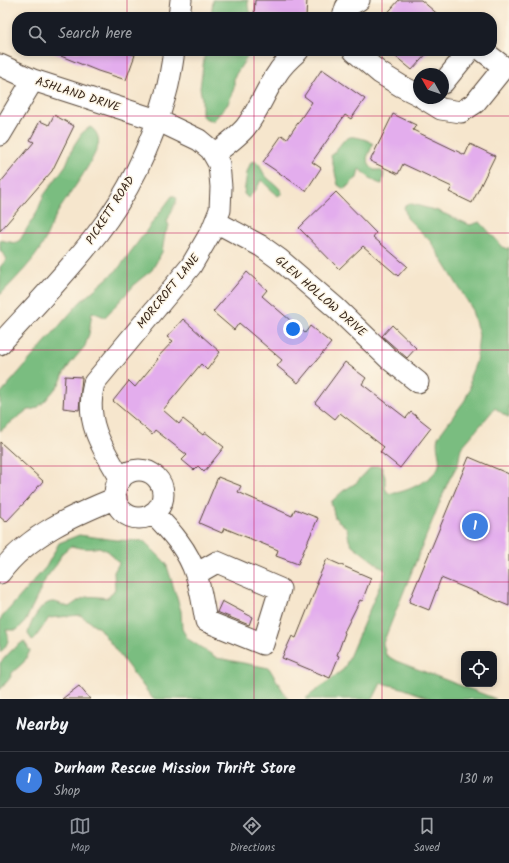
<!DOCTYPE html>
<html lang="en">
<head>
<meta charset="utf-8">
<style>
	:root { --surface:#171b24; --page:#20242c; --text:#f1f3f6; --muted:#9ea1a6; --line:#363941; --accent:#8c9099 }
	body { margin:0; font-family:Kalam,sans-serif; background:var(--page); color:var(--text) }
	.controls { position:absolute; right:12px; bottom:12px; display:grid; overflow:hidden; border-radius:8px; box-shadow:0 2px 6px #0003 }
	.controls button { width:36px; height:36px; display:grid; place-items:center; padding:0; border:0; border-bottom:1px solid var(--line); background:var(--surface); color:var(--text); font:20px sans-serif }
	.compass { position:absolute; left:413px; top:68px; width:36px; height:36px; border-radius:50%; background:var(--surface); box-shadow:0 2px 6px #0003; rotate:310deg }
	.you { position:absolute; left:293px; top:329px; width:14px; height:14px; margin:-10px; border:3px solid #fff; border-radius:50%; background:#1a73e8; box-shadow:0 0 0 6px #1a73e833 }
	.badge { display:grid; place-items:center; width:26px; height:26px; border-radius:50%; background:var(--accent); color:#fff; font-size:13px; font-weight:700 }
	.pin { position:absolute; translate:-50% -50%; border:2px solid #fff; box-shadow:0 1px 4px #0006 }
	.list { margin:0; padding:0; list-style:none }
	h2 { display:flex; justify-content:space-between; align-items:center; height:52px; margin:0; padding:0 16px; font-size:17px }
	h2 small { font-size:13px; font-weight:400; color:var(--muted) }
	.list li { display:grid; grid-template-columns:26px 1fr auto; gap:12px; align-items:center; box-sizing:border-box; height:56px; padding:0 16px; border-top:1px solid var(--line) }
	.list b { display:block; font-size:15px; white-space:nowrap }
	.list p { margin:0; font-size:13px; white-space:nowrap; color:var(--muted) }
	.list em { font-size:13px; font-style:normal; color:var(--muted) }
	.icon { flex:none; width:22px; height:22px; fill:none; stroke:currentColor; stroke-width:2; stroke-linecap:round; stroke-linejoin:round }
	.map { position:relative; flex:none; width:509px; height:699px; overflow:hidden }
	.search { position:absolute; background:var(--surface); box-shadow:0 2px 6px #0003; left:12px; right:12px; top:12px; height:44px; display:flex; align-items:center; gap:10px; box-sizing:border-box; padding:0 14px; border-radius:16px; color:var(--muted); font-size:15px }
	.sheet { height:108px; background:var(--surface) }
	nav { display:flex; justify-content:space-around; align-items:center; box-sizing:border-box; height:56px; border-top:1px solid var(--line); background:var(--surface); font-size:11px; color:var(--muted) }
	nav a { display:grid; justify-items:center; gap:2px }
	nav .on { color:var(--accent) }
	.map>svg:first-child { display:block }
	.forest { fill:#7abd80; stroke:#5a744f }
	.building { fill:#e3aded }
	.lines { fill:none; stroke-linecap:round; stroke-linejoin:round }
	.minor-casing { stroke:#574638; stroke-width:23 }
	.minor { stroke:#fff; stroke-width:21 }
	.grid { fill:none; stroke:#c2185b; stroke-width:1; stroke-opacity:0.55 }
	.labels { text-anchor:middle; stroke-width:3; stroke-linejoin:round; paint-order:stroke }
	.street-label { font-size:12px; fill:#3b2a1e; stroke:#fcf5e5 }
</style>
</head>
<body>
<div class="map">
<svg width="509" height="699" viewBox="0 0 509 699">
	<rect width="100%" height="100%" fill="#fcf5e5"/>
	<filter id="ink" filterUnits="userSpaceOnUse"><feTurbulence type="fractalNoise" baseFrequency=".025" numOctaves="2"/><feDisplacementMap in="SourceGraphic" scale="8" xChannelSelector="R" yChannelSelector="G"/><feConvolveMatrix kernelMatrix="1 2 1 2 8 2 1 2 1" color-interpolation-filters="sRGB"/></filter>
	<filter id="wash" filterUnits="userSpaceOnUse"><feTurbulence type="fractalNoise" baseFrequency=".012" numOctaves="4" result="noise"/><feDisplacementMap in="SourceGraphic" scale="16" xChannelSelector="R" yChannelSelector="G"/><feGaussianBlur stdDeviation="0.9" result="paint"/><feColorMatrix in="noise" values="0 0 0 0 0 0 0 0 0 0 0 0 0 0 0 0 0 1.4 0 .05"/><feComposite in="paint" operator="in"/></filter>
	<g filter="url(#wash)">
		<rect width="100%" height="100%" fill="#f6e6cd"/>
		<!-- forest -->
		<path class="forest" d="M 213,0 L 248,0 L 248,7 L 251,13 L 262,17 L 211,17 Z
			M 205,51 L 251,51 L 234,77 L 234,88 L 228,104 L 213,121 L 207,119 L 202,116 L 202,99 L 200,88 Z
			M 90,127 C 96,130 100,138 98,145 C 93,163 70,193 59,210 C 51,222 48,237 40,249 C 29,266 14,280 0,295 L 0,267 L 7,259 L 0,250 L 0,240 L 15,243 L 20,240 L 37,212 L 44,195 L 66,165 L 74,145 L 82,133 Z
			M 350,137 C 355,136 370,140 373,144 L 367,158 L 370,166 L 374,170 L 380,170 L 384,173 L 382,184 C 374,183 366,174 359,169 L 357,178 C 351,181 349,187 344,189 L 338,185 L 331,156 L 344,140 Z
			M 256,161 C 261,165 261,169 264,174 C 270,182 278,184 282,193 L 278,196 L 261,180 L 256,190 L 248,198 L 244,194 L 247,172 L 251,162 Z
			M 172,196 L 175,196 L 177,199 L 176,202 L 167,221 L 169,226 L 165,234 L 162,252 L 152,270 L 138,281 L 105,317 L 92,312 L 89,334 L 85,346 L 70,364 L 64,373 L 60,383 L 45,401 L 37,408 L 26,411 L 0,431 L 0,394 L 80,302 L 118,269 Z
			M 408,203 L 438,211 L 470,225 L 480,222 L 503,247 L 508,249 L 509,247 L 509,418 L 495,408 L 461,448 L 458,464 L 448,482 L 383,643 L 386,655 L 396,661 L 496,699 L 432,699 L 402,688 L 381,683 L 373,699 L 305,699 L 344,669 L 386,571 L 352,545 L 349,540 L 347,528 L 335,518 L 331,502 L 343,491 L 356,483 L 370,468 L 375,466 L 381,466 L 385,477 L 385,488 L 388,493 C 400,496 436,479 439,465 C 441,456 435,447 438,437 L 465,400 L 470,388 L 470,377 L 476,362 L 479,335 L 471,307 L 431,242 L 407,218 L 404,207 Z
			M 79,535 L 116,540 L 144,541 L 166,563 L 181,611 L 182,629 L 188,639 L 217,658 L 269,668 L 288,699 L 153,699 L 99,628 L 80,615 L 49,618 L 33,641 L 28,634 C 29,624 42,601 53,602 C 58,602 64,606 69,607 C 87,594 87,596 108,598 L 115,589 L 114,572 L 119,563 L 108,551 L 99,547 C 89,550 81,548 71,546 L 62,553 L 57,564 L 46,578 L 25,622 L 17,630 L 6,630 C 11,640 7,645 0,653 L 0,621 L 2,617 L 46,567 L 59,543 Z
			M 24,641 L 30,651 L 24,662 L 12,673 L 10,678 L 0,690 L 0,663 L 11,651 Z"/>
		<g id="blocks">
			<!-- building -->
			<path class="building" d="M 255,0 L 307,0 L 306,17 L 254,15 Z
				M 399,0 L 421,0 L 441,17 L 384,17 Z
				M 123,51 L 135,55 L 126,80 L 98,71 L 51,52 Z
				M 389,51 L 429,51 L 412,70 Z
				M 322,69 L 365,99 L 351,119 L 345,115 L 312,162 L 321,168 L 306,191 L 263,162 L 282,135 L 287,139 L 312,102 L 304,96 Z
				M 393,114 L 416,125 L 413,130 L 465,155 L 470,144 L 495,156 L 472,203 L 449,192 L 452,187 L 403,164 L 398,174 L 370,161 Z
				M 54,115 L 74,126 L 52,171 L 0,231 L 0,183 L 34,142 L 30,140 L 40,121 L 49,125 Z
				M 336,192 L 376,233 L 373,237 L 407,266 L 398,276 L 363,246 L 339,269 L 299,228 Z
				M 247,272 L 267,290 L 262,296 L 305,333 L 310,326 L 331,343 L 298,383 L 277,366 L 282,360 L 239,323 L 234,330 L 213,312 Z
				M 183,319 L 220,352 L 207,370 L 201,364 L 163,410 L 179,424 L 183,419 L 203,435 L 205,432 L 224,447 L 204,472 L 198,466 L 194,470 L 182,460 L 187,455 L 155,430 L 152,434 L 113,401 L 129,381 L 135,387 L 158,359 L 157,358 L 173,341 L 167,337 Z
				M 392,325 L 416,348 L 407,358 L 382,336 Z
				M 345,362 L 366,378 L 362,384 L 406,418 L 411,412 L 431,428 L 400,468 L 380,452 L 384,447 L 340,413 L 335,419 L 315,403 Z
				M 65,376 L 82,377 L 79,410 L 63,408 Z
				M 0,442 L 43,481 L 27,500 L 6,522 L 0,517 Z
				M 469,457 L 509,474 L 509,606 L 441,578 L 429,610 L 409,602 Z
				M 218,477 L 241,486 L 238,492 L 292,516 L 295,509 L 318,518 L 298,564 L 276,556 L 278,550 L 224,528 L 222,533 L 199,523 Z
				M 327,559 L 371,578 L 362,601 L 360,600 L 344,632 L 345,633 L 337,655 L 339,656 L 330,678 L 282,658 L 292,636 L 296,638 L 318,583 L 316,583 Z
				M 222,601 L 252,617 L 249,625 L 217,612 Z
				M 79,686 L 90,699 L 62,699 Z"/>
		</g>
	</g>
	<g filter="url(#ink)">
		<use href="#blocks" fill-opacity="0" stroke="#574638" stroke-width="1"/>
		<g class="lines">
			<defs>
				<path id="minor" d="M 179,17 L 181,0
					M 343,17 L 346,7 L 359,0
					M 354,51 L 380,73 L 401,86 L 419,95
					M 0,65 L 33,80 L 157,120 L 199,140 L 211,150 L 219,164 L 221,187 L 220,210 L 212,230 L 191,266 L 94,383 C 84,421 102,448 121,479
					M 443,83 L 469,51
					M 423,98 L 441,109 L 461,112 L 475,103 L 504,67 L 483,51
					M 0,135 L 33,80
					M 214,154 C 225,146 236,138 245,128 C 258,112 265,91 277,74 C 282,65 290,58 298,51
					M 216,222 L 261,246 L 279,259 L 336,308 L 389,359 L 418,382
					M 0,344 C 33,308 67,273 97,234 C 129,193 152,143 166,93 C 170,79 172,65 174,51
					M115 494a24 24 0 1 1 48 0a24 24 0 1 1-48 0Z
					M 153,513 C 171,531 188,550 196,575 C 201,589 203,606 206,621 L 263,644 L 280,589 L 217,562 L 196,574
					M 0,573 C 28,535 74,515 116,498"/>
			</defs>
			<!-- minor casing -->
			<use href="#minor" class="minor-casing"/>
			<!-- minor -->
			<use href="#minor" class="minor"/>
		</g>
	</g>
	<!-- grid -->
	<path class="grid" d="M 127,0 L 127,17M 254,0 L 254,17M 382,0 L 382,17M 127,51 L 127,699M 254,51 L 254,699M 382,51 L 382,699M 0,116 L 509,116M 0,233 L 509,233M 0,350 L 509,350M 0,466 L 509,466M 0,582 L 509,582"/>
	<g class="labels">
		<!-- street labels -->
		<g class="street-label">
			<text transform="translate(78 94) rotate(18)" y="4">ASHLAND DRIVE</text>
			<text transform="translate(110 210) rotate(-57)" y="4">PICKETT ROAD</text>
			<text transform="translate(168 291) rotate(-51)" y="4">MORCROFT LANE</text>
			<text transform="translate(321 296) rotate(41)" y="4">GLEN HOLLOW DRIVE</text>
		</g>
	</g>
</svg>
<div class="controls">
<button><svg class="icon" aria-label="locate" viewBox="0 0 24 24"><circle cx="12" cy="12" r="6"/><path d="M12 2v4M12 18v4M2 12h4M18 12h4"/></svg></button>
</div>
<svg class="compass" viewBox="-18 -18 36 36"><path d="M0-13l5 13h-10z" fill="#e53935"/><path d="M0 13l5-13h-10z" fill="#9ea1a6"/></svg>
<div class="you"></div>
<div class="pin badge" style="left:475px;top:526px;background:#3f7fe0">1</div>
<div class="search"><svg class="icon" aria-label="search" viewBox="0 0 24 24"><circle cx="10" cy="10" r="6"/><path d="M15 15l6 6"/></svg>Search here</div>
</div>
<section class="sheet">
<h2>Nearby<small></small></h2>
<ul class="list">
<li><span class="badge" style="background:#3f7fe0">1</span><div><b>Durham Rescue Mission Thrift Store</b><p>Shop</p></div><em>130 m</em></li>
</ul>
</section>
<nav>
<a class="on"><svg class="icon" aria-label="map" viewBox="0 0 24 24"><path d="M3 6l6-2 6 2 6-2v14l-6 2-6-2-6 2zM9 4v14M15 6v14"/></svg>Map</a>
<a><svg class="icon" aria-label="directions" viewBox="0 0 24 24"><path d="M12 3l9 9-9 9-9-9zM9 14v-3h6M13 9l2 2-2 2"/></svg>Directions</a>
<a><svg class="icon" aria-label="saved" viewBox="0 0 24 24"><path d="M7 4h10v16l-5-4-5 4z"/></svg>Saved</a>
</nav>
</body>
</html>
